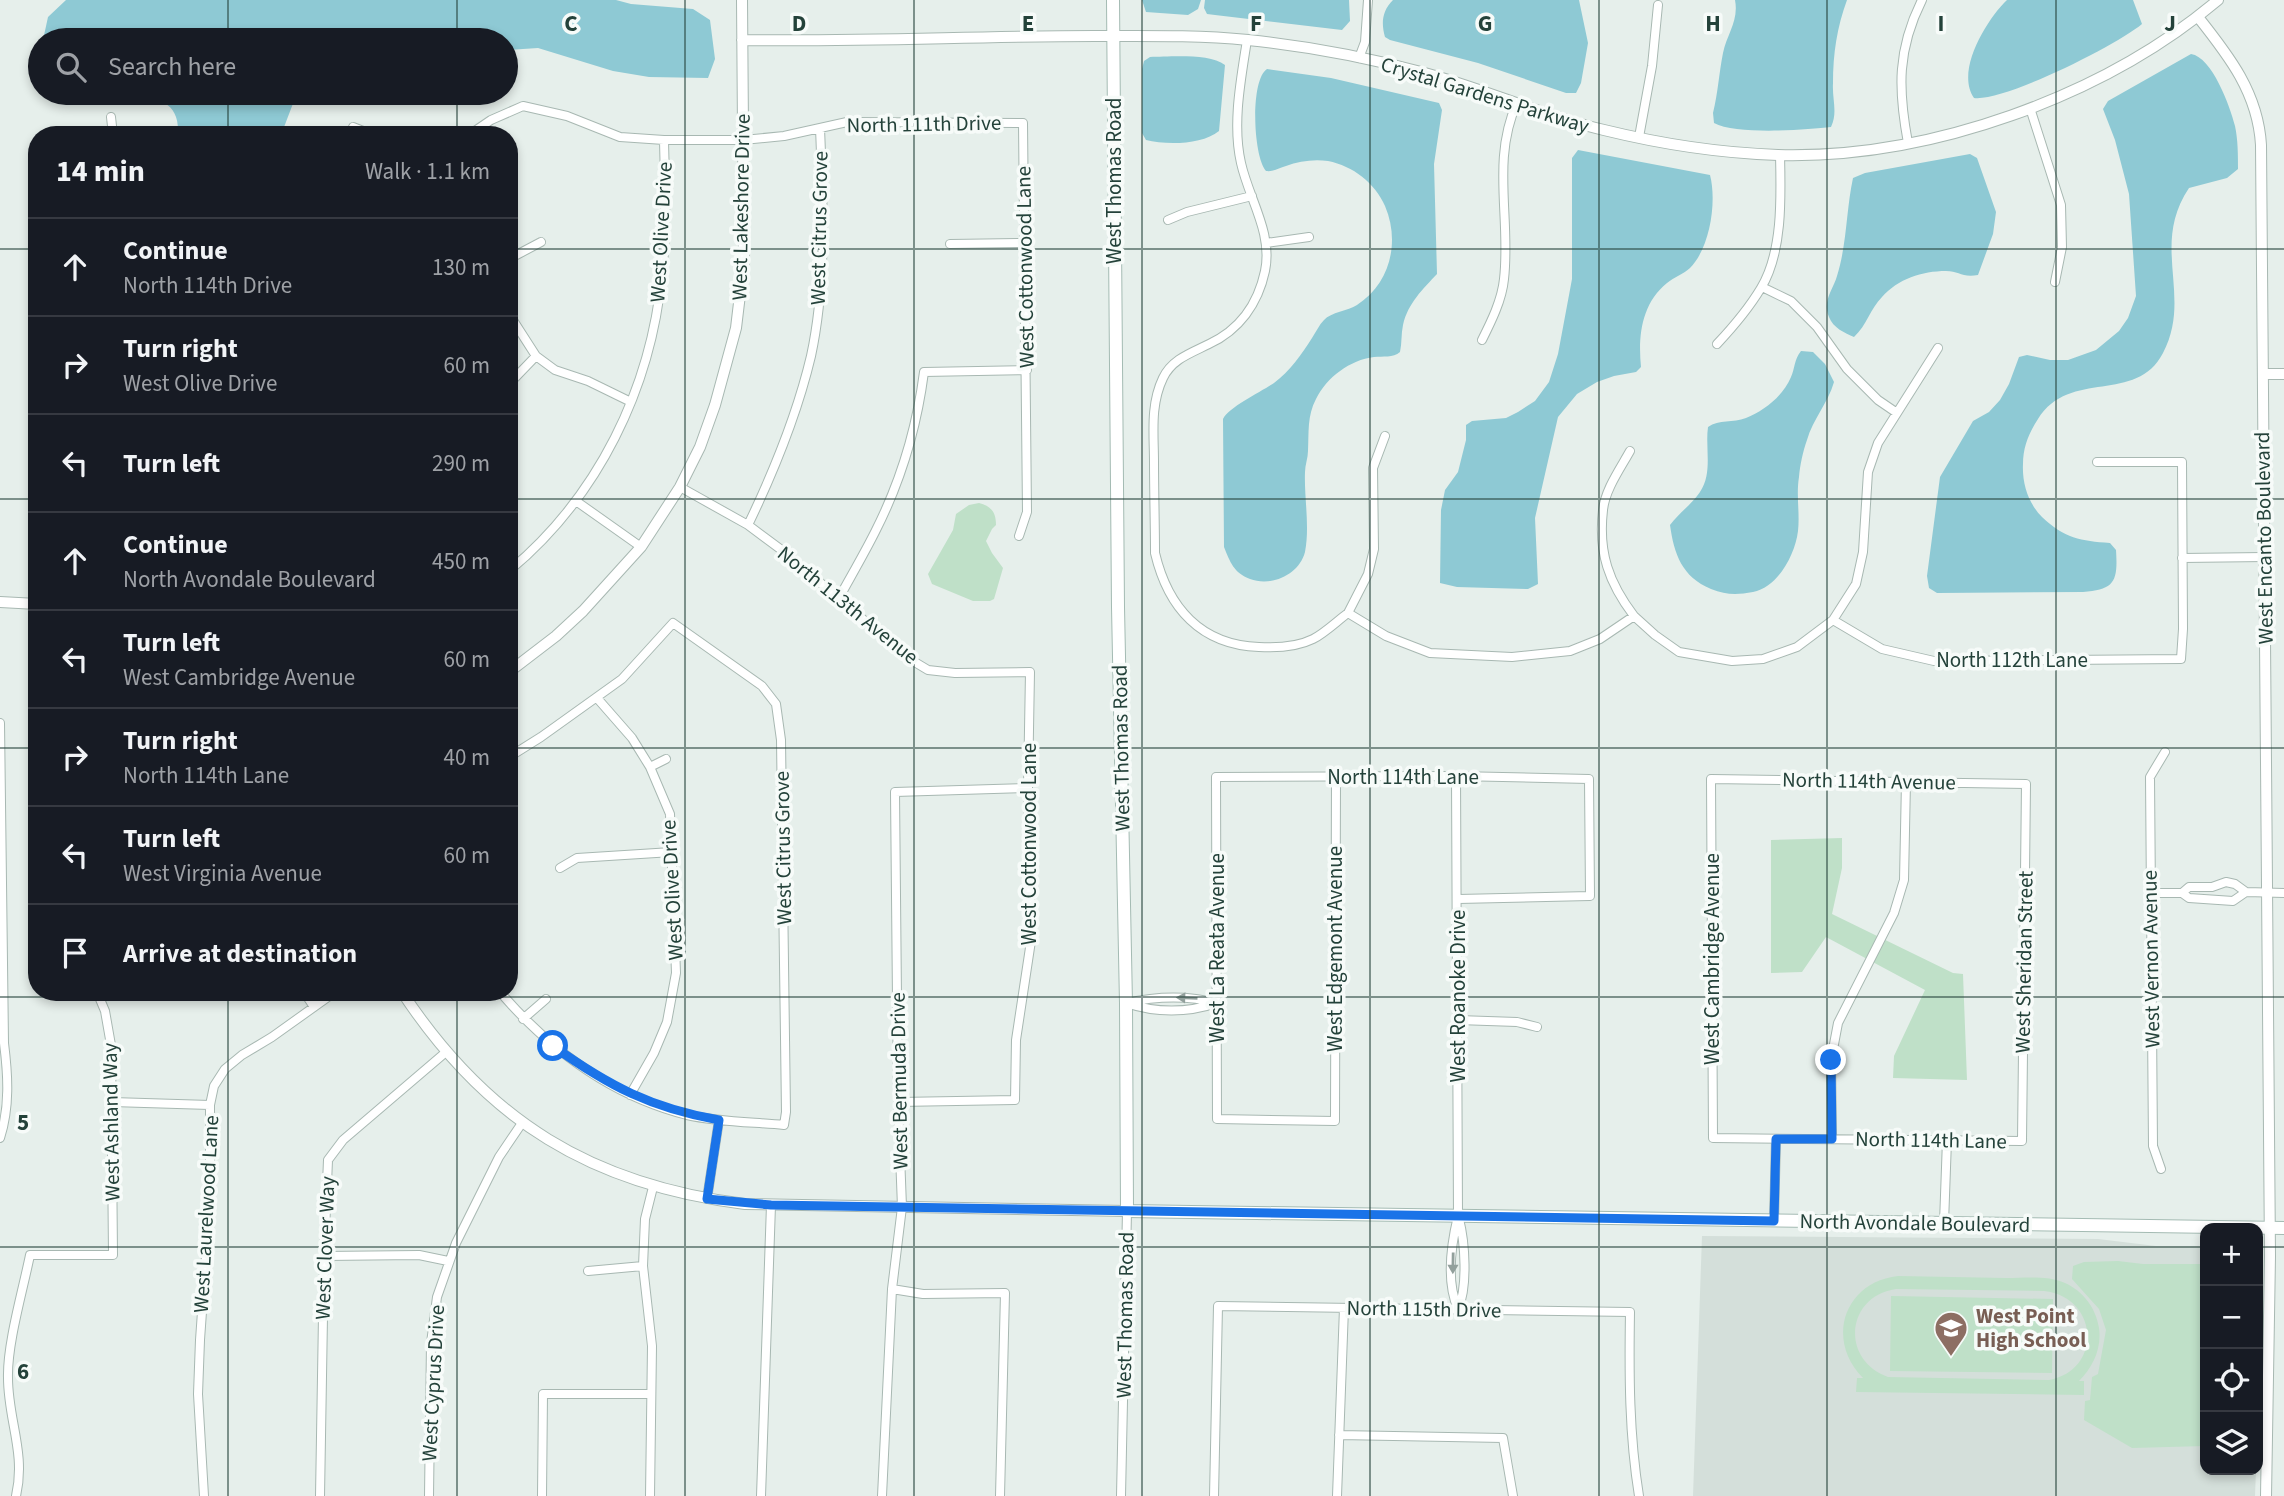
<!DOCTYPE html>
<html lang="en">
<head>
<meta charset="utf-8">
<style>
	:root { --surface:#171b24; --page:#20242c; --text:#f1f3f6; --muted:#9ea1a6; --line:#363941 }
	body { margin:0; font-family:"Source Sans 3",sans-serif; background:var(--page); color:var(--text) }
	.controls { position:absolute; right:21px; bottom:21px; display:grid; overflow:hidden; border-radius:14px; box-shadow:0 4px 10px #0003 }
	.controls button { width:63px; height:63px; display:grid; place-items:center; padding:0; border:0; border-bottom:2px solid var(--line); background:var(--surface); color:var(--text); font:35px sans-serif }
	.stop { position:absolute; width:21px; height:21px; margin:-16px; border:5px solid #1a73e8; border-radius:50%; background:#fff }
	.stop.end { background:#1a73e8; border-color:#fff; box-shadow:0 2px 7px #0008 }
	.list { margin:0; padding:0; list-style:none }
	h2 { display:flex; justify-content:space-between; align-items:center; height:91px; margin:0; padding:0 28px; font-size:30px }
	h2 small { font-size:23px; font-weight:400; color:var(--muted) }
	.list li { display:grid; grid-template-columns:46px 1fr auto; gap:21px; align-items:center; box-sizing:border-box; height:98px; padding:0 28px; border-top:2px solid var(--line) }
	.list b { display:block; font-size:26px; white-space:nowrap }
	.list p { margin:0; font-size:23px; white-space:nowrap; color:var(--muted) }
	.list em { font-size:23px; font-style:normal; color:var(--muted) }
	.icon { flex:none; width:38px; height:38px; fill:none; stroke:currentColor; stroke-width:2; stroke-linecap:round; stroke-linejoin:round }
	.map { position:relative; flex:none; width:2284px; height:1496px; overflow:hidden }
	.search { position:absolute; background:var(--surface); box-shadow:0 4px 10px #0003; left:28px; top:28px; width:490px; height:77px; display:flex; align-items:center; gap:18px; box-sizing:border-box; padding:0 24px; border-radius:38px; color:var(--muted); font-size:26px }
	.panel { position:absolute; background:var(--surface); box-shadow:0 4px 10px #0003; left:28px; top:126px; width:490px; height:875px; border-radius:28px }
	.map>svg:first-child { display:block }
	.built { fill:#d4dfda }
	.green { fill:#bfe0c8; fill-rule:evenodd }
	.water { fill:#8ec9d4 }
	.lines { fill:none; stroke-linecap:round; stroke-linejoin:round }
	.minor-casing { stroke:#a8b8b2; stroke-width:10 }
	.tertiary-casing { stroke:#a8b8b2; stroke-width:12 }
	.secondary-casing { stroke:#a4bbb3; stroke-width:14 }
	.minor { stroke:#fff; stroke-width:8 }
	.tertiary { stroke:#fff; stroke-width:10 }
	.secondary { stroke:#fff; stroke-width:12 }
	.oneway { fill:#92a09c }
	.route { stroke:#1a73e8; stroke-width:9 }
	.grid { fill:none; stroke:#24423a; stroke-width:2; stroke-opacity:0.55 }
	.labels { text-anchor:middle; stroke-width:7; stroke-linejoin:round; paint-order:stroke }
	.street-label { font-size:21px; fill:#24423a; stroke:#f7fbf9 }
	.education-label { font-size:21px; font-weight:bold; fill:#785e54; stroke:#f7fbf9; text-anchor:start }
	.grid-label { font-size:23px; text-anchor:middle; font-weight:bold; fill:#24423a; stroke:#f7fbf9; stroke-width:7; stroke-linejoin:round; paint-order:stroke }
</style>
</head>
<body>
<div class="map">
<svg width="2284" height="1496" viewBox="0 0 2284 1496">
	<rect width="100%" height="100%" fill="#e6efeb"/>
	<!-- built -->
	<path class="built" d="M 1702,1236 L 2098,1239 L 2156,1246 L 2205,1246 L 2205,1470 L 2256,1470 L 2255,1496 L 1693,1496 Z"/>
	<!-- green -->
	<path class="green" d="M 979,503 C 991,506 996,512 996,525 L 992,529 L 986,541 L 992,553 L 1003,568 L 994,599 L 990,601 L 973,601 L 932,584 L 928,574 L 953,530 L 956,514 L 969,505 Z
		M 1842,838 L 1842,868 L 1832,914 L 1953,973 L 1963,974 L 1967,1080 L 1893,1078 L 1894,1056 L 1925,990 L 1826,937 L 1802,972 L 1771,973 L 1771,840 Z
		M 2118,1261 L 2143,1264 L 2205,1264 L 2205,1446 L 2132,1448 L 2084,1420 L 2085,1401 L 2090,1400 L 2092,1377 L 2098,1374 L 2106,1330 L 2099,1309 L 2072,1279 L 2073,1266 L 2084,1262 Z
		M 1898,1276 C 1934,1277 1970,1277 2006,1278 C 2025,1278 2047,1275 2065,1283 C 2083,1291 2096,1308 2099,1328 C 2102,1348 2093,1367 2079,1381 L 2084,1381 L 2084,1395 L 1856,1392 L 1857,1378 L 1863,1378 C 1825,1340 1844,1282 1898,1276 ZM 1896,1289 L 2044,1291 C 2099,1297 2103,1370 2049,1380 L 1888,1377 C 1840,1360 1846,1296 1896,1289 Z
		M 1891,1296 L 2053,1299 L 2052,1373 L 1890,1371 Z"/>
	<!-- water -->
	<path class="water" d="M 66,0 L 616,0 L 631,4 L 693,9 L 710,20 L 715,59 L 708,78 L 649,77 L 613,71 L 538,48 L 506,50 L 506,40 L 43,40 L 48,17 Z
		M 1142,0 L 1201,0 L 1198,9 L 1188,15 L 1146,12 Z
		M 1205,0 L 1349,0 L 1350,21 L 1342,30 L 1215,15 L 1207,14 L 1204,8 Z
		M 1393,0 L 1579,0 L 1588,43 L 1581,83 L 1576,93 L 1566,93 L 1478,63 L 1390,40 L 1385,37 C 1381,23 1382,11 1393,0 Z
		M 1735,0 L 1847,0 C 1837,27 1833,54 1833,83 C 1832,100 1838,112 1831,127 C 1805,130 1736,135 1714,123 L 1713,113 C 1718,93 1719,73 1723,53 C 1727,34 1739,21 1735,0 Z
		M 2007,0 L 2133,0 L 2142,24 C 2117,45 2004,102 1974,98 C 1955,71 1987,19 2007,0 Z
		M 2191,54 C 2212,57 2230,106 2235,126 C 2238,140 2238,155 2238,169 L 2227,178 L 2189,188 C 2150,246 2193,296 2163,353 C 2136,405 2070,368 2038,419 C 2029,433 2023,447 2023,464 C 2022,483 2028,503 2042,517 C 2064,538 2081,541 2110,543 L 2116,550 C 2118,581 2115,590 2083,592 L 1937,593 L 1929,588 L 1927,576 L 1940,477 L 1973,421 L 1989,412 L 2000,400 L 2009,384 L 2019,357 L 2027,355 L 2050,360 L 2068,360 L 2096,350 L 2119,331 L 2128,318 L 2136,296 L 2129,194 L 2115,140 L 2103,109 L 2108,101 Z
		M 1150,57 C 1169,57 1209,53 1225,65 L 1219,131 C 1202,145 1166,145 1146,140 L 1142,133 L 1142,69 L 1144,61 Z
		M 1267,69 L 1331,78 L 1439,103 L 1442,110 L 1434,164 L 1437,274 C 1423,289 1408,303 1403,325 C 1401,334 1402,343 1400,352 C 1393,358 1383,356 1374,357 C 1350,360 1327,377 1316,399 C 1307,416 1309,432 1308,451 C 1308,458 1305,465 1305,472 C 1304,498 1310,526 1305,552 C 1299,575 1271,587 1250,579 C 1234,573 1230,562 1224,547 L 1223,419 C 1229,407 1261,392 1274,383 C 1290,371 1302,354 1312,338 C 1316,332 1319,325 1324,320 C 1331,312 1348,311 1357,305 C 1391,283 1400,241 1385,206 C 1375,183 1353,166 1328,161 C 1314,159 1299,161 1286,166 C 1278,168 1274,172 1266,171 C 1253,156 1250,80 1267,69 Z
		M 133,93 L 297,93 L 281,135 L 178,135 C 180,102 159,99 133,93 Z
		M 1578,150 L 1710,175 C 1717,202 1710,248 1690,268 C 1684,274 1674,277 1667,283 C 1641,304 1638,337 1641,367 L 1636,372 L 1614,376 L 1597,382 L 1577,394 L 1558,417 L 1535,518 L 1538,584 L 1528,589 L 1457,587 L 1440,583 L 1441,510 L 1445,490 L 1458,472 L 1466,440 L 1466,425 L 1472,421 L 1506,418 L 1518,412 L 1535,401 L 1549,382 L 1558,354 L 1572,279 L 1572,158 Z
		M 1970,154 L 1977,158 L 1996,212 L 1993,234 L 1978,275 C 1962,278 1959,271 1946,271 C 1922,271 1898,279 1882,297 C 1870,309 1867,325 1854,337 C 1845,333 1833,328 1829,317 C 1822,301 1833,290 1837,276 C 1847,244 1846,211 1853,178 L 1865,173 Z
		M 1801,351 L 1813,352 L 1825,364 L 1834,382 C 1828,403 1813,419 1807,440 C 1803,451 1800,465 1799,477 C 1796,495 1800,513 1798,531 C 1795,555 1778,587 1753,592 C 1737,595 1726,595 1711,589 C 1682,577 1674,554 1670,525 C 1679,513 1692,504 1700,492 C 1713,473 1705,448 1708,427 C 1719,419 1733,423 1746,418 C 1764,411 1783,396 1791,377 C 1795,368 1794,360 1801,351 Z"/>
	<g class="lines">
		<defs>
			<path id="minor" d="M 1247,40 C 1241,79 1232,124 1241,163 C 1249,199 1273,233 1265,271 C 1258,304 1239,330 1209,344 C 1191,353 1172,359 1163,378 C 1150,405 1154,434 1154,462 C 1154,493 1155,523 1155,553 C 1168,608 1201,645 1259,647 C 1277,648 1297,647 1313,639 C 1325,633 1337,621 1348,613 L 1386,636 L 1430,653 L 1512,657 L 1570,651 L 1600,639 L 1634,616 L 1655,635 L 1679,652 L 1732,661 L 1763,659 L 1797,647 L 1833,620 L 1856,584 L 1863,552 L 1868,472 L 1878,443 L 1938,348
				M 1359,58 L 1365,42 L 1368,0
				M 2030,108 L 2061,205 L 2062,247 L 2055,282
				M 111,117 L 113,135
				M 353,127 L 373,135
				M 469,135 L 491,120 L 523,106 L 567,116 L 620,137 L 664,140 L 743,140 L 784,136 L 847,122 L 1023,123 L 1027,512 L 1019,536
				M 1639,137 L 1652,66 L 1658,5
				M 1908,143 C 1898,89 1897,50 1922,0
				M 1168,220 L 1187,212 L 1252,196
				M 1266,243 L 1309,237
				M 950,244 L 1024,243
				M 509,259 L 541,242
				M 1762,287 L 1791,301 L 1817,327 L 1847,369 L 1878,400 L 1897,413
				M 509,314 L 536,356 L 555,370 L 588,381 L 631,402
				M 1482,340 C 1491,322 1502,300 1504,279 C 1511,220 1491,159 1517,103
				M 1717,344 C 1733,327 1749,308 1761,288 C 1783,252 1781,196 1780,155
				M 509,384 L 536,356
				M 1630,451 C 1620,469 1605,490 1603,510 C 1598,553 1609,583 1634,616
				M 680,487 L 748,525 L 787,554 L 908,658 L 928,670 L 955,673 L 1030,672 L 1028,788 L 1031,941 L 1016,1040 L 1015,1100 L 898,1102
				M 576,501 L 641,547
				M 748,525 C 774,471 797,415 811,356 C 827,282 823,203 820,128
				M 2182,558 L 2265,557
				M 509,571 C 598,497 651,389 662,274 C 667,230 665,185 664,140
				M 839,598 C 851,576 864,554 875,532 C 900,483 917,426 924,372 L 1027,370
				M 1348,613 L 1368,574 L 1374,549 L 1373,468 L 1385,436
				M 1833,620 L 1882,649 L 1934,661 L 2181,659 L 2183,629 L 2182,462 L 2097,462
				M 597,698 L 632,738 L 650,767 L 670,814 L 676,973 L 667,1022 L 654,1053 L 630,1095
				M 0,723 L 4,1043 C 8,1075 10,1107 0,1138
				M 650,767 L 666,759
				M 1336,776 L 1335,1121 L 1217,1119 L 1216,777 L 1456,776 L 1589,779 L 1590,896 L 1458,899
				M 1456,776 L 1458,1216 C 1451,1245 1446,1282 1458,1309
				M 1711,779 L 2026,784 L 2022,1141 L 1713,1138 Z
				M 560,868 L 577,858 L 672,852
				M 2226,882 L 2235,884 L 2246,892 L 2233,901 L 2189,898 L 2182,893 L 2189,887 L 2212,887 Z
				M 2246,892 L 2284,893
				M 2149,893 L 2182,893
				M 304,992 L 314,1007
				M 500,992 C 550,1050 612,1096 687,1115 C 718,1122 751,1122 784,1125 L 786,1112 L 781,740 L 776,704 L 762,686 L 673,623 L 622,679 L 541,737 L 509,757
				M 1126,1003 C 1156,1013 1187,1013 1217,1003
				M 1126,1003 C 1157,996 1187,995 1217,1003
				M 523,1019 L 546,999
				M 1458,1020 L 1517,1022 L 1537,1027
				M 112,1102 L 210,1105
				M 1832,1139 L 1831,1060 L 1838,1023 L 1894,913 L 1904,880 L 1906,781
				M 2161,1169 L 2153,1146 L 2150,777 L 2165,752
				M 707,1199 L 719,1120
				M 1774,1221 L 1776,1139
				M 1944,1223 L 1947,1140
				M 324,1256 L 419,1255 L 448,1261
				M 588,1271 L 643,1266
				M 892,1289 L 923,1294 L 1005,1293 L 1000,1496
				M 1458,1309 C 1468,1287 1465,1242 1459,1219
				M 1339,1435 L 1503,1438 L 1513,1496
				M 16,1496 C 26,1453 8,1420 8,1378 C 7,1344 23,1290 30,1255 L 113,1255 L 111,1045 L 105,1011 L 97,992
				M 204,1496 L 198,1394 L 200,1340 L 210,1199 L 210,1105 L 214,1086 L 225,1069 L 242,1055 L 272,1037 L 335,992
				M 320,1496 L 324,1256 L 328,1160 L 343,1140 L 446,1052
				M 429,1496 L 431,1343 L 437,1297 L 456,1243 L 499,1157 L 522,1123
				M 542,1496 L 543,1394 L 651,1394
				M 650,1496 L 652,1346 L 643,1266 L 645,1219 L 653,1187
				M 761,1496 L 771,1205
				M 882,1496 L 892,1289 L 902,1207 L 898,1102 L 895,792 L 1028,788
				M 1121,1496 L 1127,1211
				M 1214,1496 L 1218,1306 L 1630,1312 C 1629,1374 1629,1434 1639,1496
				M 1337,1496 L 1344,1308"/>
			<path id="tertiary" d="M 2198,17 C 2229,56 2258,93 2261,145 L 2270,1256 L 2266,1496
				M 742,40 C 860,42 977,36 1095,36 C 1146,36 1197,35 1248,40 C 1306,46 1365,57 1421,72 C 1483,88 1542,116 1604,130 C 1661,144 1719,153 1778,155 C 1929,159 2103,97 2218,0
				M 2263,374 L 2284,374
				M 0,602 L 37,604
				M 509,672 L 556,636 L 583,611 L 641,547 L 680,487 L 700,447 L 715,405 L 736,328 L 744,261 L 742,0
				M 402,992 C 487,1121 592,1185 745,1204 L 1127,1211"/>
			<path id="secondary" d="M 1113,0 L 1118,607 L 1126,1003 L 1127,1211 L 2284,1228"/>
		</defs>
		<!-- minor casing -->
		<use href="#minor" class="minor-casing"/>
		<!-- tertiary casing -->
		<use href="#tertiary" class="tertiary-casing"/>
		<!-- secondary casing -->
		<use href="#secondary" class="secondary-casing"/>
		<!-- minor -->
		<use href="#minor" class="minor"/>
		<!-- tertiary -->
		<use href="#tertiary" class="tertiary"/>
		<!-- secondary -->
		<use href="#secondary" class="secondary"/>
	</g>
	<!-- one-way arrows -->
	<defs><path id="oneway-solid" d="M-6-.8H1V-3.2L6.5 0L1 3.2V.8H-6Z" transform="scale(1.75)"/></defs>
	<g class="oneway">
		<use href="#oneway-solid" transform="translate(1187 998) rotate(-178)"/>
		<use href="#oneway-solid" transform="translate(1453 1263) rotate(91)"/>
	</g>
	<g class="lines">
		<!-- route -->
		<path class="route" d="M 553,1046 C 609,1086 651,1108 719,1120 L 707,1199 L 771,1205 L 1774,1221 L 1776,1139 L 1832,1139 L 1831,1060"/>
	</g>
	<!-- grid -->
	<path class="grid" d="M 228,0 L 228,40M 457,0 L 457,40M 685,0 L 685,1496M 914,0 L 914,1496M 1142,0 L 1142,1496M 1370,0 L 1370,1496M 1599,0 L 1599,1496M 1827,0 L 1827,1496M 2056,0 L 2056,1496M 228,93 L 228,135M 457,93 L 457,135M 0,249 L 37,249M 509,249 L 2284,249M 0,499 L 37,499M 509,499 L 2284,499M 0,748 L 37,748M 509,748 L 2284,748M 228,992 L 228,1496M 457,992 L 457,1496M 0,997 L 2284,997M 0,1247 L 2205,1247M 2258,1247 L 2284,1247"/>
	<!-- icons -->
	<defs>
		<symbol id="school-pin" viewBox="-11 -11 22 30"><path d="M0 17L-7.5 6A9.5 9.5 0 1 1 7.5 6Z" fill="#8d6e63" stroke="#f7fbf9"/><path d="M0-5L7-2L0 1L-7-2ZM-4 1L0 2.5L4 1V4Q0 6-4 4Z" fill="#fff"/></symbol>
	</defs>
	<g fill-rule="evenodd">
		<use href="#school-pin" x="1932" y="1309" width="38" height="52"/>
	</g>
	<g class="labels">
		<!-- street labels -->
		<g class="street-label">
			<text transform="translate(1485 95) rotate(17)" y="7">Crystal Gardens Parkway</text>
			<text transform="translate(924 124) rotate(-1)" y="7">North 111th Drive</text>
			<text transform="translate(1114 181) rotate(-90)" y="7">West Thomas Road</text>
			<text transform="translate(741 207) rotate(-89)" y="7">West Lakeshore Drive</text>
			<text transform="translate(819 228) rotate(-89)" y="7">West Citrus Grove</text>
			<text transform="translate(661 232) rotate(-87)" y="7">West Olive Drive</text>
			<text transform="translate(1025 267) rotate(-91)" y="7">West Cottonwood Lane</text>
			<text transform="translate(2264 538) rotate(-91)" y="7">West Encanto Boulevard</text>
			<text transform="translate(848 605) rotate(39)" y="7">North 113th Avenue</text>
			<text x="2012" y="667">North 112th Lane</text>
			<text transform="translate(1121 748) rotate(-91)" y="7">West Thomas Road</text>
			<text x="1403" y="784">North 114th Lane</text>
			<text transform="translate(1869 781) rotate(1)" y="7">North 114th Avenue</text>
			<text transform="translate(1029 844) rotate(-90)" y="7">West Cottonwood Lane</text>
			<text transform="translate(783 848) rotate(-91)" y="7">West Citrus Grove</text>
			<text transform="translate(672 890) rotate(-93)" y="7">West Olive Drive</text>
			<text transform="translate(1217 948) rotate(-90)" y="7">West La Reata Avenue</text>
			<text transform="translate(1335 949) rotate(-90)" y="7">West Edgemont Avenue</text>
			<text transform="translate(1712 959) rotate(-90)" y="7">West Cambridge Avenue</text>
			<text transform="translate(2151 959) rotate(-91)" y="7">West Vernon Avenue</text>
			<text transform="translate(2024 962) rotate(-89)" y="7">West Sheridan Street</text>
			<text transform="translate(1458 996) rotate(-90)" y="7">West Roanoke Drive</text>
			<text transform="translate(899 1081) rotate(-91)" y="7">West Bermuda Drive</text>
			<text transform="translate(111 1122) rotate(-91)" y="7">West Ashland Way</text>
			<text transform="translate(1931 1140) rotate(1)" y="7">North 114th Lane</text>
			<text transform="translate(206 1214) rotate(-87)" y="7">West Laurelwood Lane</text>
			<text transform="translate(1915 1223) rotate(1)" y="7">North Avondale Boulevard</text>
			<text transform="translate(325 1248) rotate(-88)" y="7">West Clover Way</text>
			<text transform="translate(1424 1309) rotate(1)" y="7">North 115th Drive</text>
			<text transform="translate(1125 1315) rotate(-89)" y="7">West Thomas Road</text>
			<text transform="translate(433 1383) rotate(-87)" y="7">West Cyprus Drive</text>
		</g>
		<!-- education labels -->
		<g class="education-label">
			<text x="1976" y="1323">West Point<tspan x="1976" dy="24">High School</tspan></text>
		</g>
	</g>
	<g class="grid-label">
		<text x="571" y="31">C</text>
		<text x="799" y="31">D</text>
		<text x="1028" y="31">E</text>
		<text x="1256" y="31">F</text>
		<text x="1485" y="31">G</text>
		<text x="1713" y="31">H</text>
		<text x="1941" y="31">I</text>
		<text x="2170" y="31">J</text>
		<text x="23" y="1130">5</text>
		<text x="23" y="1379">6</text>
	</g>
</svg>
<div class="controls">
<button>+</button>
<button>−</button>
<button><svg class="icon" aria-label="locate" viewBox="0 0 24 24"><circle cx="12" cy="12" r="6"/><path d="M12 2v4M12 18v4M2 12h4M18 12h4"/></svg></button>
<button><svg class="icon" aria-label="layers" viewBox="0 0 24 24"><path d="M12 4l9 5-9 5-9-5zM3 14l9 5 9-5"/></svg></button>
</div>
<div class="stop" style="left:553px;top:1046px"></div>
<div class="stop end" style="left:1831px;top:1060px"></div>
<div class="search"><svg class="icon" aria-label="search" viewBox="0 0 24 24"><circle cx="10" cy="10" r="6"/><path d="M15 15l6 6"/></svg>Search here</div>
<section class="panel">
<h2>14 min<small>Walk · 1.1 km</small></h2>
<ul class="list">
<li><svg class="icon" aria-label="ahead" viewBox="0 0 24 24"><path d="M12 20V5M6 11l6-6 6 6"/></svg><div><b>Continue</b><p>North 114th Drive</p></div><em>130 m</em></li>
<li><svg class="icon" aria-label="right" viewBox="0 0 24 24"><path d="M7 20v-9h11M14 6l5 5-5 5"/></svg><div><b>Turn right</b><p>West Olive Drive</p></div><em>60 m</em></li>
<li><svg class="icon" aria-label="left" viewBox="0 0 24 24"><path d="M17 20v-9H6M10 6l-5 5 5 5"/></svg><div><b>Turn left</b></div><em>290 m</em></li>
<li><svg class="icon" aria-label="ahead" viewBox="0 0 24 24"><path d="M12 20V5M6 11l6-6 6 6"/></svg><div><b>Continue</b><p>North Avondale Boulevard</p></div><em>450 m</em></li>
<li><svg class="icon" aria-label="left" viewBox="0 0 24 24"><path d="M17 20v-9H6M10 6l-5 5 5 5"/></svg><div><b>Turn left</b><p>West Cambridge Avenue</p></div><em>60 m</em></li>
<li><svg class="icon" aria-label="right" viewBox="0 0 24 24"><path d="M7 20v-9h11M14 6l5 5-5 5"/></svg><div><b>Turn right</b><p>North 114th Lane</p></div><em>40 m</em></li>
<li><svg class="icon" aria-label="left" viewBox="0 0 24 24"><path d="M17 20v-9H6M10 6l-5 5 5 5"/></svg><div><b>Turn left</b><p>West Virginia Avenue</p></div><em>60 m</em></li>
<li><svg class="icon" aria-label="arrive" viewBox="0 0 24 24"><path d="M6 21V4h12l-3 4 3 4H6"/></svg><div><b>Arrive at destination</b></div></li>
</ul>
</section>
</div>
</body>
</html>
